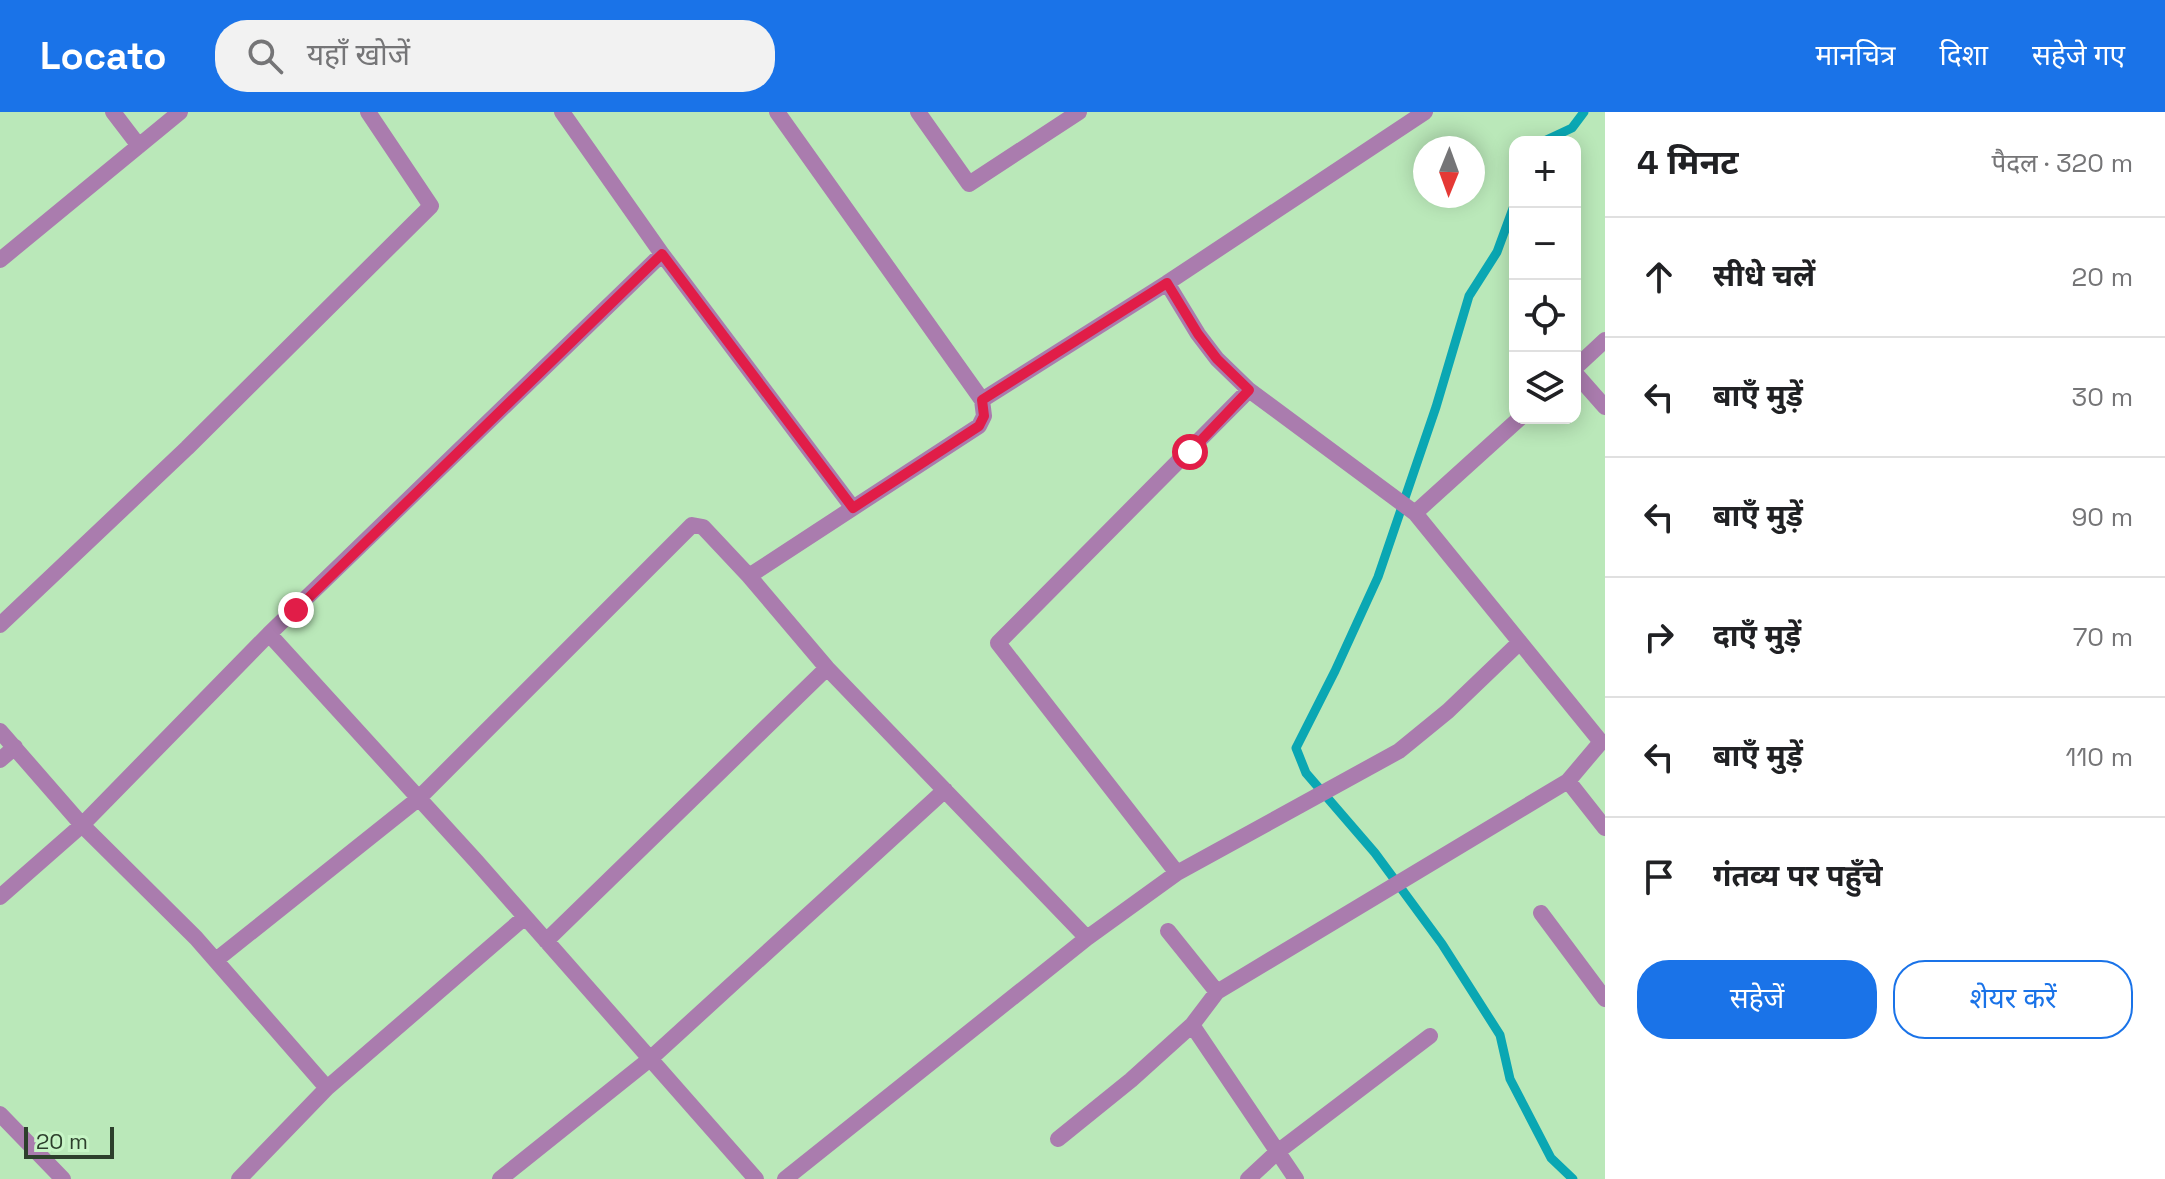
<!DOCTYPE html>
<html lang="hi">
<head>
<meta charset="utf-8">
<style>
	:root { --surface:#fff; --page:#f2f2f2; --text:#202124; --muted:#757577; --line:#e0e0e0; --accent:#1a73e8 }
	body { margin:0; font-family:"Space Grotesk","Noto Sans Devanagari",sans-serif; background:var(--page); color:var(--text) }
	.controls { position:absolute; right:24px; top:24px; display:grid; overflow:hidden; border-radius:16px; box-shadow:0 4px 20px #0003 }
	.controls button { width:72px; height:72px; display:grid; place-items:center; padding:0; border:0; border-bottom:2px solid var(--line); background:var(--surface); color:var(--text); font:40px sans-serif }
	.compass { position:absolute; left:1413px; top:24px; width:72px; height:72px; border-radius:50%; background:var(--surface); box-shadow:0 4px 20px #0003; rotate:181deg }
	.scale { position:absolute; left:24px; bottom:20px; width:90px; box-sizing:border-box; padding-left:8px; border:4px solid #2d3f2c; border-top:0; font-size:22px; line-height:28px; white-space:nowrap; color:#2d3f2c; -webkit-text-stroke:6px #c7f5c6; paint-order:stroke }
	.stop { position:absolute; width:24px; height:24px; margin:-18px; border:6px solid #e11d48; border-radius:50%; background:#fff }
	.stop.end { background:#e11d48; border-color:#fff; box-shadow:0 2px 8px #0008 }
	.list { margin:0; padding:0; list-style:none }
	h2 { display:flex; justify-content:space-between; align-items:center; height:104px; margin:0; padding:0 32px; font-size:34px }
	h2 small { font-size:26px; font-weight:400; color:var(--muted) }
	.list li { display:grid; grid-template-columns:52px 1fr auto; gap:24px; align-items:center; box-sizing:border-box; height:120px; padding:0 32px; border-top:2px solid var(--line) }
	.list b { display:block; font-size:30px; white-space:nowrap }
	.list em { font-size:26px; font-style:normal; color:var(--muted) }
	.actions { display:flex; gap:16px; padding:24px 32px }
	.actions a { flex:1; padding:18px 0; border:2px solid var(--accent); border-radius:32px; text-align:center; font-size:28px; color:var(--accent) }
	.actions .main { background:var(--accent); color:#fff }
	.icon { flex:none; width:44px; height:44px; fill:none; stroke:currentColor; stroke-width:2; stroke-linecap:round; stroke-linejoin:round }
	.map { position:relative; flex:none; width:1605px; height:1067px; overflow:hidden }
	header { display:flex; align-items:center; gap:48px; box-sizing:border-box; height:112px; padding:0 40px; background:var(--accent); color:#fff }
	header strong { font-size:38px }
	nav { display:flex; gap:44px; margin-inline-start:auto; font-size:28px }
	.search { width:560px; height:72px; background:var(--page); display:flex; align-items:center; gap:20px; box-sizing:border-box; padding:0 28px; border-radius:32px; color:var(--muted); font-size:30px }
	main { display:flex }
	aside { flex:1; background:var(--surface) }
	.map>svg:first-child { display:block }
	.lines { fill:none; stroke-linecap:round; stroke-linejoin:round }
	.stream { stroke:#0aa7b3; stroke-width:9 }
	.street { stroke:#aa7cae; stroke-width:16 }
	.route { stroke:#e11d48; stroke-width:10 }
</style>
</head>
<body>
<header>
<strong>Locato</strong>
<div class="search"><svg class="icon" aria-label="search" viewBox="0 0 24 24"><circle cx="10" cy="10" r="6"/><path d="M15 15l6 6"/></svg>यहाँ खोजें</div>
<nav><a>मानचित्र</a><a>दिशा</a><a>सहेजे गए</a></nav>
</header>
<main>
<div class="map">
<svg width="1605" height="1067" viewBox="0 0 1605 1067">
	<rect width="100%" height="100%" fill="#bae8b9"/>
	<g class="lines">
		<!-- stream -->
		<path class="stream" d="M 1542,30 L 1572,16 L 1584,0
			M 1515,91 L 1497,140 L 1469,184 L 1436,295 L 1378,465 L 1335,559 L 1296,636 L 1306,661 L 1375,741 L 1442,832 L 1500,923 L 1510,967 L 1551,1046 L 1573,1067"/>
		<!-- street -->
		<path class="street" d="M 113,0 L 139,34
			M 562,0 L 662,142 L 853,396 L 979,314 L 984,304 L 982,288
			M 777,0 L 982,288 L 1167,171
			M 918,0 L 969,72 L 1079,0
			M 1425,0 L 1167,171 L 1198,222 L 1217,247 L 1249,278 L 1415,401 L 1601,630 L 1568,669 L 1605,716
			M 0,148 L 180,0
			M 1575,256 L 1605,228
			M 1575,261 L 1605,295
			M 1415,401 L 1520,306
			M 0,513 L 187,336 L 431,94 L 368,0
			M 269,522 L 476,749 L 756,1067
			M 0,619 L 82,713 L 196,826 L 327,976
			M 0,648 L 15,635
			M 1177,761 L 1399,639 L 1448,599 L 1520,530
			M 0,785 L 82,713 L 269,522 L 662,142
			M 1541,801 L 1605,887
			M 1168,819 L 1217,880 L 1192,913 L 1296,1067
			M 1087,826 L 1177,761 L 998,531 L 1249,278
			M 546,829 L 827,556
			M 216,848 L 418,687 L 692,413 L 703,415 L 749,464
			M 1217,880 L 1568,669
			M 0,1002 L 63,1067
			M 1058,1027 L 1131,968 L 1192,913
			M 239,1067 L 327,976 L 525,805
			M 500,1067 L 650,947 L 945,678
			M 785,1067 L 1087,826 L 827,556 L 749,464 L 853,396
			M 1248,1067 L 1276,1041 L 1430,924"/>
	</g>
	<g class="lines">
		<!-- route -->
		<path class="route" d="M 296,498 L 662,142 L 853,396 L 979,314 L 984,304 L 982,288 L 1167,171 L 1198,222 L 1217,247 L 1249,278 L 1190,340"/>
	</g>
</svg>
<div class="controls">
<button>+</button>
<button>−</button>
<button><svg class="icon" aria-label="locate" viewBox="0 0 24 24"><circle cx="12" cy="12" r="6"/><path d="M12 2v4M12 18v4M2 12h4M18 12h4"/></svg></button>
<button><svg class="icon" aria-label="layers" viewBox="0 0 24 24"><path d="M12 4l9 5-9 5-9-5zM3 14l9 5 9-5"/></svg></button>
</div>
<svg class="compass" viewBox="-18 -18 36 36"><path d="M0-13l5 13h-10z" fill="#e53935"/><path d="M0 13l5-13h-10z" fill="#757577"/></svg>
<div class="scale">20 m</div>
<div class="stop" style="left:1190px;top:340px"></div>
<div class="stop end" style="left:296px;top:498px"></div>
</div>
<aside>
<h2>4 मिनट<small>पैदल · 320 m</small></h2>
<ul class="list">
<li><svg class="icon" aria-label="ahead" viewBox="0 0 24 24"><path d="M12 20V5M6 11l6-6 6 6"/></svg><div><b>सीधे चलें</b></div><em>20 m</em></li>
<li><svg class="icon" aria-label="left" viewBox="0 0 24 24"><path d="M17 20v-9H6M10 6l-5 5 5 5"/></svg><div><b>बाएँ मुड़ें</b></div><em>30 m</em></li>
<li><svg class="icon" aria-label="left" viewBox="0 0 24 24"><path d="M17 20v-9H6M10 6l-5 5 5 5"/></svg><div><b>बाएँ मुड़ें</b></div><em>90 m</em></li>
<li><svg class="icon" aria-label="right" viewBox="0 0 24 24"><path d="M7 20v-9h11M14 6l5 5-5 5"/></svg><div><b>दाएँ मुड़ें</b></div><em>70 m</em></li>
<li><svg class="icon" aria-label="left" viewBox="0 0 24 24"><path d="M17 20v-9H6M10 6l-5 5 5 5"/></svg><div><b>बाएँ मुड़ें</b></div><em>110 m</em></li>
<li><svg class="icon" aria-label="arrive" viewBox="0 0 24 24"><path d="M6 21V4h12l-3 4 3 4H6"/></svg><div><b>गंतव्य पर पहुँचे</b></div></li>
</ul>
<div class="actions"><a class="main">सहेजें</a><a>शेयर करें</a></div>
</aside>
</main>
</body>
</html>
